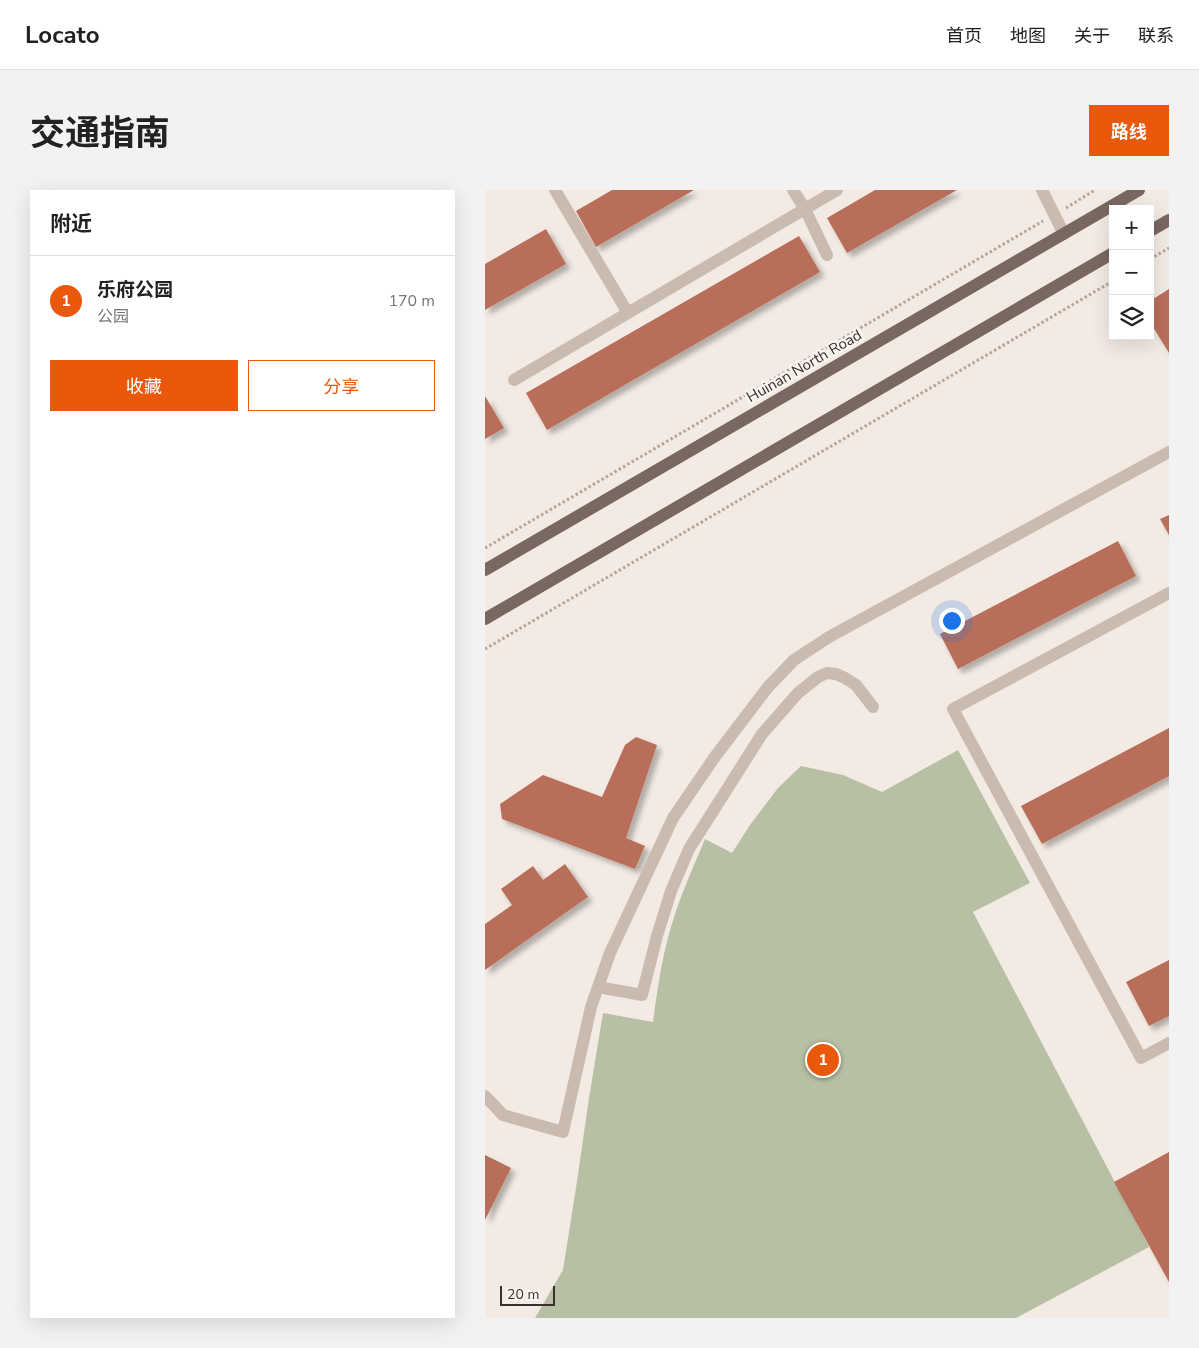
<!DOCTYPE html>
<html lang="zh">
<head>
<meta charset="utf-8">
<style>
	:root { --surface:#fff; --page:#f2f2f2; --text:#222; --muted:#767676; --line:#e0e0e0; --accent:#ea580c }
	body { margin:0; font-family:"Nunito Sans","Noto Sans SC",sans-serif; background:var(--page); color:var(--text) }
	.controls { position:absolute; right:15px; top:15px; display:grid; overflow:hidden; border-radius:0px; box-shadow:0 5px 20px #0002 }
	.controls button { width:45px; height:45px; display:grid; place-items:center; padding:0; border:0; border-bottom:1px solid var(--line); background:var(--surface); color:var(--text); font:25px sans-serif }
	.scale { position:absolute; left:15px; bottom:12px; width:55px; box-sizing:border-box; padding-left:5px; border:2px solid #39302d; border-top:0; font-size:14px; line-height:18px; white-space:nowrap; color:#39302d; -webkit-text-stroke:4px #f9f4ef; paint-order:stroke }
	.you { position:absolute; left:466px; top:430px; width:18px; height:18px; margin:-12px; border:4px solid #fff; border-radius:50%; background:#1a73e8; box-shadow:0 0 0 8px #1a73e833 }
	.badge { display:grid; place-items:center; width:32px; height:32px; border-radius:50%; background:var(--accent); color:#fff; font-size:16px; font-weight:700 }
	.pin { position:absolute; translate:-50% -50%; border:2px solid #fff; box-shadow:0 1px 5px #0006 }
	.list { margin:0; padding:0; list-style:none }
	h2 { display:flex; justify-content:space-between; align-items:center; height:65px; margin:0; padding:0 20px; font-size:21px }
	h2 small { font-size:16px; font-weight:400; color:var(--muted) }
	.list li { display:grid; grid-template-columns:32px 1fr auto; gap:15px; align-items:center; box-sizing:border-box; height:90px; padding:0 20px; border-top:1px solid var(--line) }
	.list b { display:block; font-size:19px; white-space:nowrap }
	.list p { margin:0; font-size:16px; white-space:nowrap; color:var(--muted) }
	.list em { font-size:16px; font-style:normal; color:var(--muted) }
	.actions { display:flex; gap:10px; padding:15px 20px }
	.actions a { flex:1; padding:11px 0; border:1px solid var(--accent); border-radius:0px; text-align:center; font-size:18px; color:var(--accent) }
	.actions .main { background:var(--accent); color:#fff }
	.icon { flex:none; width:28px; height:28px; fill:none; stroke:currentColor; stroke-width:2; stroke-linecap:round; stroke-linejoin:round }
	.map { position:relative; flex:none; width:684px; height:1128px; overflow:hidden; border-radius:0px }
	header { display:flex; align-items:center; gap:30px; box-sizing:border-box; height:70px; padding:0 25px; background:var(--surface); border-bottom:1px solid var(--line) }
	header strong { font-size:24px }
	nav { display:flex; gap:28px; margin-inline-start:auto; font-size:18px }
	.intro { display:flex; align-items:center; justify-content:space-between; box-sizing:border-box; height:120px; padding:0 30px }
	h1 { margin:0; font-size:35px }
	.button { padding:12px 22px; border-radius:0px; background:var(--accent); color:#fff; font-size:18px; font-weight:700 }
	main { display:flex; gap:30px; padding:0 30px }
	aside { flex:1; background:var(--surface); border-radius:0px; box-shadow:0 5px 20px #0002 }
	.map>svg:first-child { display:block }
	.green { fill:#b7bfa4 }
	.building { fill:#b96e5a; filter:url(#shadow) }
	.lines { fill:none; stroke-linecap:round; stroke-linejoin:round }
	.path { stroke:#b5a59a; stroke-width:3; stroke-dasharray:2.5 2.5; stroke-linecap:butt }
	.minor { stroke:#c9bbb0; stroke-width:12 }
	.major { stroke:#796860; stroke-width:12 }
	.labels { text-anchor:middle; stroke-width:5; stroke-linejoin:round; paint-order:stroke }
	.street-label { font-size:15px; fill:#39302d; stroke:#f9f4ef }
</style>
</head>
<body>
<header>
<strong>Locato</strong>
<nav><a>首页</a><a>地图</a><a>关于</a><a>联系</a></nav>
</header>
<div class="intro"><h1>交通指南</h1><a class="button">路线</a></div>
<main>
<aside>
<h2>附近<small></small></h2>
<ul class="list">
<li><span class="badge">1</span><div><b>乐府公园</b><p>公园</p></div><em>170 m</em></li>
</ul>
<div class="actions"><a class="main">收藏</a><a>分享</a></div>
</aside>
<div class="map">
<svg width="684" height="1128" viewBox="0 0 684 1128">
	<defs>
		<filter id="shadow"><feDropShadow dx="4.5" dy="4.5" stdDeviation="2.5" flood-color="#0004"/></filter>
	</defs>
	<rect width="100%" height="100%" fill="#f2eae3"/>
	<!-- green -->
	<path class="green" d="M 473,560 L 545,693 L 488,722 L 664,1057 L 531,1128 L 50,1128 L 78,1080 L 91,998 L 104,908 L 118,823 L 168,832 C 172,802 176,773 184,744 C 193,711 207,680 220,649 L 247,663 L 265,635 L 293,598 L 316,576 L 358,585 L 397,602 Z"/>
	<!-- building -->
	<path class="building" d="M 127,0 L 209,0 L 111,57 L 91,21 Z
		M 390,0 L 472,0 L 362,63 L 342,28 Z
		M 61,39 L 81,74 L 0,120 L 0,74 Z
		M 314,46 L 335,82 L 62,240 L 41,203 Z
		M 684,99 L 684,163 L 665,132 L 665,111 Z
		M 0,206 L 19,238 L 0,249 Z
		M 684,325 L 684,345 L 675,329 Z
		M 633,351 L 651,386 L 473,479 L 455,444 Z
		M 684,538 L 684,586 L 557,654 L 536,616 Z
		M 151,547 L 172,555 L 141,648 L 160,656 L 150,679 L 17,629 L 15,614 L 58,585 L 117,607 L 140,555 Z
		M 80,674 L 103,707 L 0,780 L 0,734 L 27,715 L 16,699 L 48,676 L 58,690 Z
		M 684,770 L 684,826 L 664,836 L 641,792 Z
		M 684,962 L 684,1092 L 629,992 Z
		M 0,965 L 26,978 L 0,1030 Z"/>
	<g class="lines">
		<!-- path -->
		<path class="path" d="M 581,18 L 610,0
			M 665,69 L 684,58
			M 0,358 L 558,31
			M 0,459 L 628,91"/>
		<!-- minor -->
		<path class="minor" d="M 70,0 L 143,123
			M 308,0 L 320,19 L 342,65
			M 557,0 L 579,44
			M 29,190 L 352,0
			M 684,403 L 468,519 L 656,868 L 684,853
			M 113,797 L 157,805 L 172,746 L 186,701 L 204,659 L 277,544 L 313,503 L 333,487 L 342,483 L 351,484 L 360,488 L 371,495 L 388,517
			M 0,906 L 18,925 L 78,942 L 106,817 L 125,763 L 188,628 L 229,568 L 283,497 L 309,470 L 344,447 L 684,262"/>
		<!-- major -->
		<path class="major" d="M 665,41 L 684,30
			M 0,380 L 654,0
			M 0,429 L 628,63"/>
	</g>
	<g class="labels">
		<!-- street labels -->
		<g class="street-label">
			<text transform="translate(319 176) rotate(-30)" y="5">Huinan North Road</text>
		</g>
	</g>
</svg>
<div class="controls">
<button>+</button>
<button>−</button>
<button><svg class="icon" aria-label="layers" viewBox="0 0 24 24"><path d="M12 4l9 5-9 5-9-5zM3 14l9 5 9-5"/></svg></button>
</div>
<div class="scale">20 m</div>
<div class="you"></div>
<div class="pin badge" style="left:338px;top:870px">1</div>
</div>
</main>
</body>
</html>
